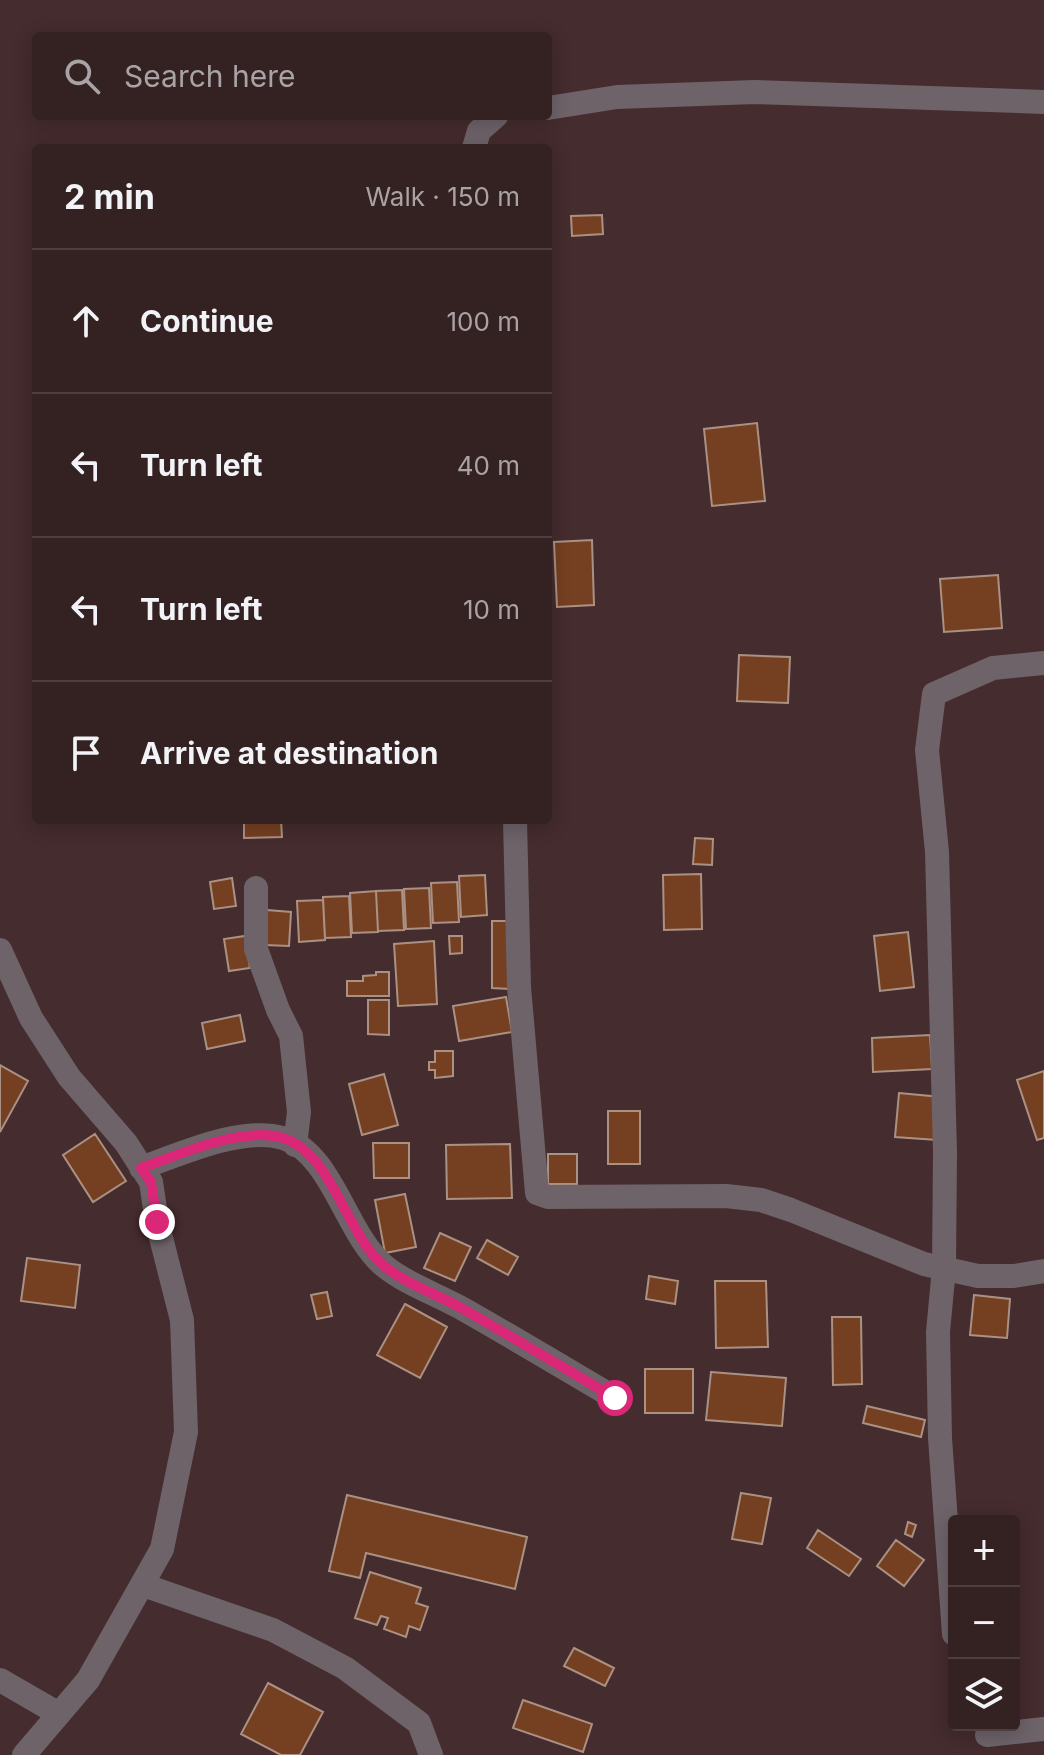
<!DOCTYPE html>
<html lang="en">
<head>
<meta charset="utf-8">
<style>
	:root { --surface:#342122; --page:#3f2e2f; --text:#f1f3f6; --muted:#a9a3a5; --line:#4e3e40 }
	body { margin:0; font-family:Inter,sans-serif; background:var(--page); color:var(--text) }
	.controls { position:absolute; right:24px; bottom:24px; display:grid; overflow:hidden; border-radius:8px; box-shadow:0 4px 20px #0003 }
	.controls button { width:72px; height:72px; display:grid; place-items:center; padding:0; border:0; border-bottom:2px solid var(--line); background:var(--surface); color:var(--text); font:40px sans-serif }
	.stop { position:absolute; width:24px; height:24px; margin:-18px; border:6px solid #db2777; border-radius:50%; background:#fff }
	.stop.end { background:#db2777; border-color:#fff; box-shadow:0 2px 8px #0008 }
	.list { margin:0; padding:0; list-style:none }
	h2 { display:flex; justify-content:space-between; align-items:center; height:104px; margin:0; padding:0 32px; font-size:34px }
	h2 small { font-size:26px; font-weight:400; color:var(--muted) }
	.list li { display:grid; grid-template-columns:52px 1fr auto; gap:24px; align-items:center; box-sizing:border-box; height:144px; padding:0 32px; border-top:2px solid var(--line) }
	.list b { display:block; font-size:30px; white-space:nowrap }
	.list em { font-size:26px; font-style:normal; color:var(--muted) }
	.icon { flex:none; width:44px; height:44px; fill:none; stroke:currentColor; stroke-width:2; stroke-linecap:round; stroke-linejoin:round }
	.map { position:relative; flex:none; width:1044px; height:1755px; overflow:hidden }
	.search { position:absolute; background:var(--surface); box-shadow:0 4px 20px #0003; left:32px; top:32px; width:520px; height:88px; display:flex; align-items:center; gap:20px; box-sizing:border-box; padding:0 28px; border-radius:8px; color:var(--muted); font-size:30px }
	.panel { position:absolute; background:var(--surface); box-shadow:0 4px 20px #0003; left:32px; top:144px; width:520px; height:680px; border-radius:8px }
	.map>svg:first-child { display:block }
	.building { fill:#753f22; stroke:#ab9183; stroke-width:2 }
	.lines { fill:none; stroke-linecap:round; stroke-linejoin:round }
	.street { stroke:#6d6369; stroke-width:24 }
	.route { stroke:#db2777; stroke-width:10 }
</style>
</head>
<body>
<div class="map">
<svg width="1044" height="1755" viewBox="0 0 1044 1755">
	<rect width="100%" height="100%" fill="#452c2e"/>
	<!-- building -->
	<path class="building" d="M 602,215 L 603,234 L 572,236 L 571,216 Z
		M 757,423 L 765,501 L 712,506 L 704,429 Z
		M 592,540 L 594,605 L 557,607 L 554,542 Z
		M 998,575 L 1002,628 L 944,632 L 940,579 Z
		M 739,655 L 790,657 L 788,703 L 737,701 Z
		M 244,820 L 281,820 L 282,837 L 244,838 Z
		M 695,838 L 713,839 L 712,865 L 693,864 Z
		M 701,874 L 702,929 L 664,930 L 663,875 Z
		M 485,875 L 487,915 L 461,917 L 459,876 Z
		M 232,878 L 236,906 L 214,909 L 210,882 Z
		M 457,882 L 459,922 L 433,923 L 431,883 Z
		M 429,888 L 431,928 L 406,929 L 404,889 Z
		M 402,890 L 404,930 L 378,931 L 376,891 Z
		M 376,891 L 378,932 L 352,933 L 350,893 Z
		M 349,896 L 351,937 L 325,938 L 323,897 Z
		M 323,900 L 325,940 L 299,942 L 297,901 Z
		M 267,910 L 291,912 L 289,946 L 265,945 Z
		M 492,921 L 512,921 L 511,989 L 492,988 Z
		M 908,932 L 914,987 L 880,991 L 874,936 Z
		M 245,936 L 250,968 L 229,971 L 224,939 Z
		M 449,936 L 462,936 L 462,953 L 450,954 Z
		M 434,941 L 437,1004 L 398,1006 L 394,944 Z
		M 376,972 L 389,972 L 389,996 L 347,996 L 347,981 L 363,981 L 363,976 L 376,975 Z
		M 506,997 L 512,1032 L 459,1041 L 453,1006 Z
		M 368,1000 L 389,1000 L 389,1035 L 368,1034 Z
		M 240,1015 L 245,1041 L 207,1049 L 202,1023 Z
		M 930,1035 L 932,1069 L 873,1072 L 872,1038 Z
		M 435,1051 L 453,1051 L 453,1076 L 435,1078 L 435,1070 L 429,1070 L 429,1062 L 435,1062 Z
		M 0,1065 L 28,1081 L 0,1132 Z
		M 1044,1071 L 1044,1138 L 1037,1140 L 1017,1080 Z
		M 384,1074 L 398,1125 L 362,1135 L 349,1084 Z
		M 899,1093 L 941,1097 L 937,1140 L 895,1137 Z
		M 608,1111 L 640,1111 L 640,1164 L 608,1164 Z
		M 95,1134 L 126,1181 L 93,1202 L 63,1155 Z
		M 373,1143 L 409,1143 L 409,1178 L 374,1178 Z
		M 510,1144 L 512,1198 L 447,1199 L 446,1145 Z
		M 548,1154 L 577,1154 L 577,1184 L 548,1184 Z
		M 405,1194 L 416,1247 L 385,1253 L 375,1200 Z
		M 440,1233 L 471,1247 L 455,1281 L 424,1268 Z
		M 487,1240 L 518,1257 L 508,1275 L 477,1258 Z
		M 27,1258 L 80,1265 L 75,1308 L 21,1301 Z
		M 649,1276 L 678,1281 L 675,1304 L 646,1299 Z
		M 715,1281 L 766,1281 L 768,1347 L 716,1348 Z
		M 327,1292 L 332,1316 L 317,1319 L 311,1295 Z
		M 974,1295 L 1010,1299 L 1007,1338 L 970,1335 Z
		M 405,1304 L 447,1327 L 420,1378 L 377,1355 Z
		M 832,1317 L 861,1317 L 862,1384 L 833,1385 Z
		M 645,1369 L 693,1369 L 693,1413 L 645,1413 Z
		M 711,1372 L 786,1378 L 782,1426 L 706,1420 Z
		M 867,1406 L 925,1420 L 921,1437 L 863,1423 Z
		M 741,1493 L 771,1498 L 762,1544 L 732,1539 Z
		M 347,1495 L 527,1537 L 515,1589 L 366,1553 L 360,1578 L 329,1571 Z
		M 908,1522 L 916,1525 L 912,1537 L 905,1534 Z
		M 818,1530 L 861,1559 L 849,1576 L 807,1548 Z
		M 896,1540 L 924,1560 L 904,1586 L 877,1566 Z
		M 370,1572 L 421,1588 L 416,1603 L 428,1607 L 420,1630 L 409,1626 L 406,1637 L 384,1629 L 388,1618 L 381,1616 L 377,1625 L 355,1618 Z
		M 574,1648 L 614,1668 L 605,1686 L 564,1666 Z
		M 268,1683 L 323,1712 L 300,1755 L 281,1755 L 241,1734 Z
		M 523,1700 L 592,1724 L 583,1752 L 513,1728 Z"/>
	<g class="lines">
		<!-- street -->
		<path class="street" d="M 548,108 L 617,97 L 755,92 L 1044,102
			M 474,148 L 479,131 L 496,116
			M 515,820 L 519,987 L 537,1193 L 548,1197 L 726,1196 L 761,1200 L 791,1210 L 924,1264 L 978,1276 L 1014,1276 L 1044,1271
			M 256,888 L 256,949 L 278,1010 L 291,1036 L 299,1112 L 295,1145
			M 0,950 L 31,1018 L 69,1077 L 126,1143 L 151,1182 L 157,1222 L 182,1320 L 186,1432 L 162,1549 L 88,1680 L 24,1755
			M 141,1168 C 181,1154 241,1126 283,1138 C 332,1153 345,1232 383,1265 C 406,1284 436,1294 463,1309 C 514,1338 564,1368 615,1398
			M 143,1585 L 273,1630 L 345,1668 L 419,1723 L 431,1755
			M 954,1634 L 940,1438 L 938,1332 L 944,1268 L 945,1152 L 937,852 L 927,750 L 934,694 L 993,668 L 1044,663
			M 0,1680 L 59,1714
			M 987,1735 L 1044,1729"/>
	</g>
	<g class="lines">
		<!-- route -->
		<path class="route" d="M 157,1222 L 151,1182 L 141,1168 C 181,1154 241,1126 283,1138 C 332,1153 345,1232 383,1265 C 406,1284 437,1294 463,1309 C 514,1338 564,1368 615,1398"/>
	</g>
</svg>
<div class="controls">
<button>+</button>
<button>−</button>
<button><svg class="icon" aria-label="layers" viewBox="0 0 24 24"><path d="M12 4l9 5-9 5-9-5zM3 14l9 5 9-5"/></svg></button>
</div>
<div class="stop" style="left:615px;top:1398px"></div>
<div class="stop end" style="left:157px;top:1222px"></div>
<div class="search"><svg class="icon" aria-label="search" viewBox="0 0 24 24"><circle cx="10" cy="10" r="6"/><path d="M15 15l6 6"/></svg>Search here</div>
<section class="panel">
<h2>2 min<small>Walk · 150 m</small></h2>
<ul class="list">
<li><svg class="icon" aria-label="ahead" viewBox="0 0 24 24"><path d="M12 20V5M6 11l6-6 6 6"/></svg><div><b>Continue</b></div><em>100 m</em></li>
<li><svg class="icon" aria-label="left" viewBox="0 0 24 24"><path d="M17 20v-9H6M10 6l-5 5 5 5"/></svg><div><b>Turn left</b></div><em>40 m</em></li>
<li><svg class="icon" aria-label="left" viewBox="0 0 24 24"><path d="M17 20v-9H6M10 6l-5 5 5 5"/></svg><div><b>Turn left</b></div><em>10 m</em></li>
<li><svg class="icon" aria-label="arrive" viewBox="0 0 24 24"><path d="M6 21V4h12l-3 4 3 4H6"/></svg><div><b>Arrive at destination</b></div></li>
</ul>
</section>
</div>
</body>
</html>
